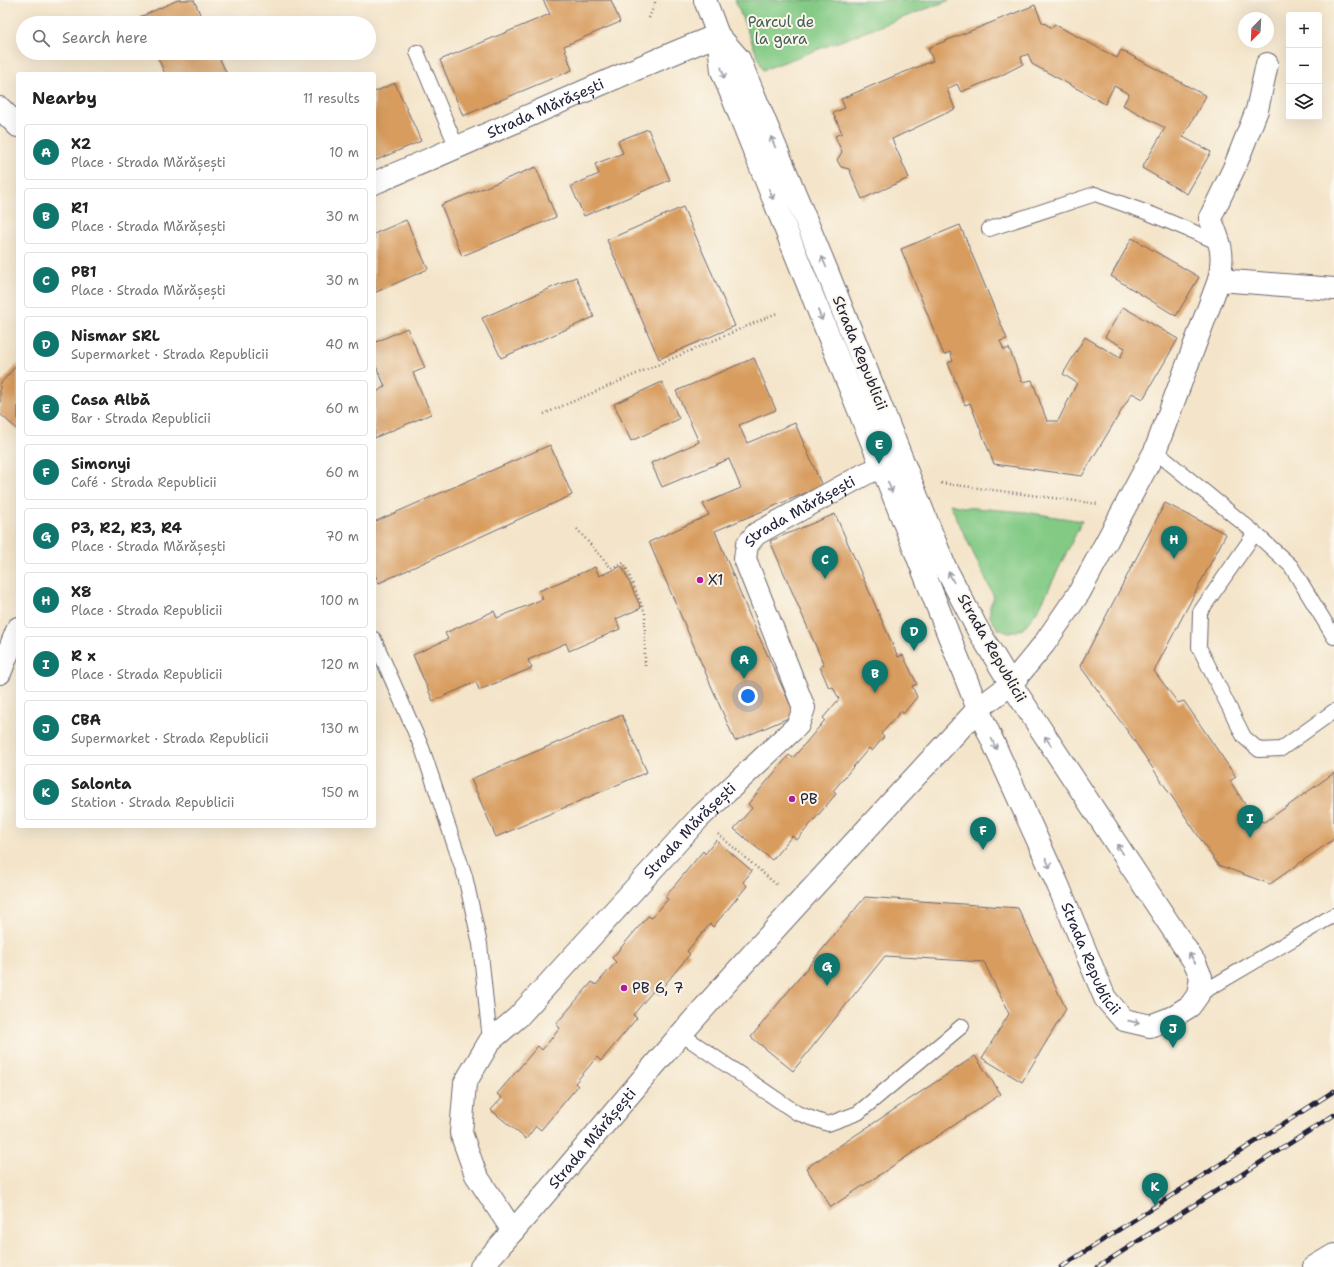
<!DOCTYPE html>
<html lang="en">
<head>
<meta charset="utf-8">
<style>
	:root { --surface:#fff; --page:#f2f2f2; --text:#222; --muted:#767676; --line:#e0e0e0; --accent:#0f766e }
	body { margin:0; font-family:"Shantell Sans",sans-serif; background:var(--page); color:var(--text) }
	.controls { position:absolute; right:12px; top:12px; display:grid; overflow:hidden; border-radius:4px; box-shadow:0 4px 16px #0002 }
	.controls button { width:36px; height:36px; display:grid; place-items:center; padding:0; border:0; border-bottom:1px solid var(--line); background:var(--surface); color:var(--text); font:20px sans-serif }
	.compass { position:absolute; left:1238px; top:12px; width:36px; height:36px; border-radius:50%; background:var(--surface); box-shadow:0 4px 16px #0002; rotate:204deg }
	.you { position:absolute; left:748px; top:696px; width:14px; height:14px; margin:-10px; border:3px solid #fff; border-radius:50%; background:#1a73e8; box-shadow:0 0 0 6px #1a73e833 }
	.badge { display:grid; place-items:center; width:26px; height:26px; border-radius:50%; background:var(--accent); color:#fff; font-size:13px; font-weight:700 }
	.pin { position:absolute; translate:-50% -33px; filter:drop-shadow(0 1px 2px #0008) }
	.pin::after { content:''; position:absolute; top:21px; width:14px; height:12px; background:inherit; clip-path:polygon(0 0,100% 0,50% 100%) }
	.list { margin:0; padding:0; list-style:none }
	h2 { display:flex; justify-content:space-between; align-items:center; height:52px; margin:0; padding:0 16px; font-size:17px }
	h2 small { font-size:13px; font-weight:400; color:var(--muted) }
	.list li { display:grid; grid-template-columns:26px 1fr auto; gap:12px; align-items:center; box-sizing:border-box; height:56px; margin:0 8px 8px; padding:0 8px; border:1px solid var(--line); border-radius:4px }
	.list b { display:block; font-size:15px; white-space:nowrap }
	.list p { margin:0; font-size:13px; white-space:nowrap; color:var(--muted) }
	.list em { font-size:13px; font-style:normal; color:var(--muted) }
	.icon { flex:none; width:22px; height:22px; fill:none; stroke:currentColor; stroke-width:2; stroke-linecap:round; stroke-linejoin:round }
	.map { position:relative; flex:none; width:1334px; height:1267px; overflow:hidden }
	.search { position:absolute; background:var(--surface); box-shadow:0 4px 16px #0002; left:16px; top:16px; width:360px; height:44px; display:flex; align-items:center; gap:10px; box-sizing:border-box; padding:0 14px; border-radius:22px; color:var(--muted); font-size:15px }
	.panel { position:absolute; background:var(--surface); box-shadow:0 4px 16px #0002; left:16px; top:72px; width:360px; height:756px; border-radius:4px }
	.map>svg:first-child { display:block }
	.green { fill:#83ca85; stroke:#527660 }
	.building { fill:#d89c5f }
	.lines { fill:none; stroke-linecap:round; stroke-linejoin:round }
	.service-casing { stroke:#6c666d; stroke-width:16 }
	.minor-casing { stroke:#6c666d; stroke-width:24 }
	.tertiary-casing { stroke:#6c666d; stroke-width:24 }
	.path { stroke:#6c666d; stroke-width:2.5; stroke-dasharray:1 3; stroke-linecap:butt }
	.service { stroke:#fff; stroke-width:14 }
	.minor { stroke:#fff; stroke-width:22 }
	.tertiary { stroke:#fff; stroke-width:22 }
	.rail-casing { stroke:#22223b; stroke-width:4.5 }
	.rail { stroke:#fbf7ec; stroke-width:3; stroke-dasharray:9; stroke-linecap:butt }
	.oneway { stroke:#9c9ca7 }
	.poi-dot { fill:#b5179e; stroke:#fbf7ec; stroke-width:1.5 }
	.labels { text-anchor:middle; stroke-width:4; stroke-linejoin:round; paint-order:stroke }
	.park-label { font-size:15px; fill:#445d55; stroke:#fbf7ec }
	.street-label { font-size:15px; fill:#22223b; stroke:#fbf7ec }
	.poi-label { font-size:15px; fill:#22223b; stroke:#fbf7ec; text-anchor:start }
</style>
</head>
<body>
<div class="map">
<svg width="1334" height="1267" viewBox="0 0 1334 1267">
	<rect width="100%" height="100%" fill="#fbf7ec"/>
	<filter id="ink" filterUnits="userSpaceOnUse"><feTurbulence type="fractalNoise" baseFrequency=".025" numOctaves="2"/><feDisplacementMap in="SourceGraphic" scale="8" xChannelSelector="R" yChannelSelector="G"/><feConvolveMatrix kernelMatrix="1 2 1 2 8 2 1 2 1" color-interpolation-filters="sRGB"/></filter>
	<filter id="wash" filterUnits="userSpaceOnUse"><feTurbulence type="fractalNoise" baseFrequency=".012" numOctaves="4" result="noise"/><feDisplacementMap in="SourceGraphic" scale="16" xChannelSelector="R" yChannelSelector="G"/><feGaussianBlur stdDeviation="0.9" result="paint"/><feColorMatrix in="noise" values="0 0 0 0 0 0 0 0 0 0 0 0 0 0 0 0 0 1.4 0 .05"/><feComposite in="paint" operator="in"/></filter>
	<g filter="url(#wash)">
		<rect width="100%" height="100%" fill="#f4e5ca"/>
		<!-- green -->
		<path class="green" d="M 735,0 L 950,0 L 763,70 Z
			M 950,504 L 963,507 L 1025,512 L 1082,521 L 1040,607 L 1023,629 L 1009,633 L 998,629 L 990,617 L 990,606 L 994,597 Z"/>
		<g id="blocks">
			<!-- building -->
			<path class="building" d="M 178,0 L 194,0 L 204,23 L 143,23 L 140,17 Z
				M 543,0 L 611,0 L 620,22 L 564,46 L 572,70 L 463,116 L 440,60 L 550,14 Z
				M 1035,5 L 1042,22 L 1052,28 L 1054,24 L 1117,58 L 1121,50 L 1206,96 L 1183,137 L 1211,152 L 1187,194 L 1142,168 L 1165,128 L 1123,105 L 1129,94 L 1114,86 L 1105,104 L 1032,64 L 1028,54 L 1021,57 L 1023,64 L 1000,76 L 961,92 L 957,84 L 947,89 L 955,109 L 892,139 L 909,178 L 862,199 L 849,169 L 841,167 L 837,160 L 842,152 L 835,136 L 842,133 L 833,113 L 845,108 L 841,99 L 892,77 L 933,61 L 928,48 Z
				M 156,53 L 217,53 L 227,74 L 165,74 Z
				M 395,83 L 421,141 L 374,161 L 374,92 Z
				M 648,129 L 670,180 L 584,216 L 571,186 L 599,174 L 595,164 L 623,153 L 618,141 Z
				M 536,167 L 556,217 L 462,256 L 441,205 Z
				M 683,207 L 735,326 L 659,359 L 607,240 Z
				M 406,220 L 428,269 L 374,293 L 374,234 Z
				M 960,225 L 1007,339 L 1000,341 L 1004,350 L 1009,348 L 1022,382 L 1032,380 L 1047,421 L 1058,421 L 1077,383 L 1063,374 L 1085,337 L 1120,358 L 1125,348 L 1105,337 L 1123,307 L 1178,339 L 1143,399 L 1132,393 L 1082,476 L 994,464 L 970,403 L 965,405 L 948,363 L 953,361 L 950,352 L 944,355 L 901,249 Z
				M 1132,238 L 1199,277 L 1176,316 L 1111,276 Z
				M 576,277 L 594,317 L 501,358 L 482,318 Z
				M 407,328 L 425,368 L 413,373 L 431,414 L 374,438 L 374,394 L 385,386 L 374,362 L 374,343 Z
				M 754,358 L 776,410 L 739,425 L 747,443 L 795,423 L 822,486 L 715,531 L 751,619 L 795,715 L 735,741 L 649,542 L 709,515 L 703,504 L 741,488 L 729,459 L 662,487 L 651,463 L 699,442 L 676,391 Z
				M 18,364 L 18,430 L 0,414 L 0,384 Z
				M 662,382 L 679,419 L 631,441 L 614,404 Z
				M 550,445 L 572,495 L 379,583 L 374,573 L 374,522 Z
				M 1165,503 L 1226,534 L 1154,671 L 1178,703 L 1184,701 L 1236,777 L 1230,781 L 1255,820 L 1265,822 L 1334,773 L 1334,839 L 1270,884 L 1218,865 L 1131,736 L 1080,666 Z
				M 835,514 L 898,657 L 903,655 L 917,684 L 912,686 L 917,697 L 903,714 L 901,711 L 881,734 L 884,737 L 872,751 L 869,748 L 833,791 L 836,794 L 797,840 L 792,836 L 772,860 L 734,829 L 752,808 L 748,804 L 789,755 L 793,758 L 825,720 L 823,718 L 839,699 L 833,687 L 829,688 L 820,667 L 824,665 L 770,541 Z
				M 622,566 L 641,608 L 616,619 L 620,629 L 569,651 L 566,643 L 528,660 L 532,668 L 479,690 L 476,682 L 433,701 L 413,655 L 448,639 L 445,633 L 494,611 L 497,618 L 543,599 L 539,591 L 595,567 L 599,576 Z
				M 622,715 L 647,772 L 496,837 L 471,779 Z
				M 716,840 L 752,871 L 743,882 L 747,886 L 713,927 L 710,924 L 687,951 L 690,954 L 657,994 L 653,991 L 633,1015 L 637,1018 L 601,1061 L 597,1057 L 575,1083 L 578,1086 L 541,1130 L 536,1126 L 526,1139 L 491,1110 L 502,1098 L 497,1094 L 538,1046 L 542,1050 L 560,1028 L 556,1024 L 592,982 L 596,985 L 616,962 L 612,958 L 648,916 L 652,918 L 668,899 L 665,897 L 703,851 L 705,854 Z
				M 865,897 L 1018,908 L 1066,1009 L 1022,1082 L 982,1058 L 1009,1014 L 984,962 L 885,956 L 793,1071 L 751,1037 Z
				M 975,1056 L 1001,1094 L 831,1207 L 806,1168 Z"/>
		</g>
	</g>
	<g filter="url(#ink)">
		<use href="#blocks" fill-opacity="0" stroke="#6c666d" stroke-width="1"/>
		<g class="lines">
			<defs>
				<path id="service" d="M 417,52 L 457,148
					M 989,229 L 1095,194 L 1151,214 L 1220,243
					M 1155,451 L 1255,533 L 1291,566 L 1334,637
					M 1255,533 L 1200,612 L 1199,647 L 1244,737 L 1259,750 L 1281,749 L 1334,711
					M 374,639 L 422,748 L 465,876 L 480,944 L 490,1041
					M 1198,995 L 1334,915
					M 681,1034 L 797,1113 L 828,1124 L 858,1113 L 962,1026"/>
				<g id="minor">
					<path d="M 0,108 L 18,126"/>
					<path id="s1" d="M 374,183 C 489,135 602,81 718,35"/>
					<path d="M 1219,280 L 1334,289"/>
					<path d="M 0,673 L 18,628"/>
					<path d="M 1011,684 L 1044,644 L 1079,593 L 1155,451 L 1219,280 C 1225,253 1220,242 1210,218 L 1235,166 L 1257,110 L 1267,64"/>
					<path id="s2" d="M 513,1231 L 476,1175 L 461,1133 L 465,1083 L 490,1041 L 518,1017 L 699,818 L 798,725 L 804,708 L 745,559 L 747,545 L 756,534 L 865,474 L 882,467"/>
					<path d="M 1314,1267 L 1334,1255"/>
				</g>
				<g id="tertiary">
					<path id="s3" d="M 705,0 L 718,35 L 722,71 L 804,275 L 882,467 L 978,709 L 1058,885 L 1105,998 L 1124,1020 L 1150,1026 L 1171,1018 L 1190,1006 L 1198,995 L 1201,977 L 1195,963 L 1011,684 L 978,630 L 945,567 L 825,266 L 739,59 L 718,35"/>
					<path id="s4" d="M 481,1267 C 550,1191 614,1111 682,1033 C 778,923 879,816 978,709 L 1011,684"/>
				</g>
			</defs>
			<!-- service casing -->
			<use href="#service" class="service-casing"/>
			<!-- minor casing -->
			<use href="#minor" class="minor-casing"/>
			<!-- tertiary casing -->
			<use href="#tertiary" class="tertiary-casing"/>
			<!-- path -->
			<path class="path" d="M 649,18 L 656,0
				M 544,414 L 777,313
				M 941,483 L 1098,504
				M 577,529 L 611,568 L 624,563 L 645,613 L 645,669
				M 718,834 L 778,886"/>
			<!-- service -->
			<use href="#service" class="service"/>
			<!-- minor -->
			<use href="#minor" class="minor"/>
			<!-- tertiary -->
			<use href="#tertiary" class="tertiary"/>
			<defs>
				<path id="rail" d="M 1061,1267 L 1334,1091
					M 1098,1267 L 1334,1115"/>
			</defs>
			<!-- rail casing -->
			<use href="#rail" class="rail-casing"/>
			<!-- rail -->
			<use href="#rail" class="rail"/>
		</g>
		<!-- one-way arrows -->
		<defs><path id="oneway-shaft" d="M-6 0H5M1.5-3L5.5 0L1.5 3" fill="none" stroke-width="1.6" stroke-linecap="round" stroke-linejoin="round"/></defs>
		<g class="oneway">
			<use href="#oneway-shaft" transform="translate(723 73) rotate(73)"/>
			<use href="#oneway-shaft" transform="translate(773 142) rotate(-113)"/>
			<use href="#oneway-shaft" transform="translate(771 194) rotate(68)"/>
			<use href="#oneway-shaft" transform="translate(824 262) rotate(-113)"/>
			<use href="#oneway-shaft" transform="translate(820 315) rotate(68)"/>
			<use href="#oneway-shaft" transform="translate(890 487) rotate(68)"/>
			<use href="#oneway-shaft" transform="translate(951 577) rotate(-117)"/>
			<use href="#oneway-shaft" transform="translate(1048 741) rotate(-124)"/>
			<use href="#oneway-shaft" transform="translate(994 744) rotate(66)"/>
			<use href="#oneway-shaft" transform="translate(1120 849) rotate(-123)"/>
			<use href="#oneway-shaft" transform="translate(1048 863) rotate(66)"/>
			<use href="#oneway-shaft" transform="translate(1192 958) rotate(-123)"/>
			<use href="#oneway-shaft" transform="translate(1134 1022) rotate(13)"/>
		</g>
	</g>
	<!-- markers -->
	<g class="poi-dot">
		<circle cx="700" cy="580" r="4"/>
		<circle cx="792" cy="799" r="4"/>
		<circle cx="624" cy="988" r="4"/>
	</g>
	<g class="labels">
		<!-- park labels -->
		<g class="park-label">
			<text x="781" y="27">Parcul de<tspan x="781" dy="17">la gara</tspan></text>
		</g>
		<!-- street labels -->
		<g class="street-label">
			<text dy="5" stroke="none"><textPath href="#s1" startOffset="187">Strada Mărășești</textPath></text>
			<text transform="translate(860 353) rotate(68)" y="5">Strada Republicii</text>
			<text dy="5" stroke="none"><textPath href="#s2" startOffset="908">Strada Mărășești</textPath></text>
			<text transform="translate(992 648) rotate(60)" y="5">Strada Republicii</text>
			<text dy="5" stroke="none"><textPath href="#s2" startOffset="501">Strada Mărășești</textPath></text>
			<text dy="5" stroke="none"><textPath href="#s3" startOffset="1035">Strada Republicii</textPath></text>
			<text dy="5" stroke="none"><textPath href="#s4" startOffset="170">Strada Mărășești</textPath></text>
		</g>
		<!-- poi labels -->
		<g class="poi-label">
			<text x="708" y="585">X1</text>
			<text x="800" y="804">PB</text>
			<text x="632" y="993">PB 6, 7</text>
		</g>
	</g>
</svg>
<div class="controls">
<button>+</button>
<button>−</button>
<button><svg class="icon" aria-label="layers" viewBox="0 0 24 24"><path d="M12 4l9 5-9 5-9-5zM3 14l9 5 9-5"/></svg></button>
</div>
<svg class="compass" viewBox="-18 -18 36 36"><path d="M0-13l5 13h-10z" fill="#e53935"/><path d="M0 13l5-13h-10z" fill="#767676"/></svg>
<div class="you"></div>
<div class="pin badge" style="left:744px;top:679px">A</div>
<div class="pin badge" style="left:875px;top:693px">B</div>
<div class="pin badge" style="left:825px;top:579px">C</div>
<div class="pin badge" style="left:914px;top:651px">D</div>
<div class="pin badge" style="left:879px;top:464px">E</div>
<div class="pin badge" style="left:983px;top:850px">F</div>
<div class="pin badge" style="left:827px;top:986px">G</div>
<div class="pin badge" style="left:1174px;top:559px">H</div>
<div class="pin badge" style="left:1250px;top:838px">I</div>
<div class="pin badge" style="left:1173px;top:1048px">J</div>
<div class="pin badge" style="left:1155px;top:1206px">K</div>
<div class="search"><svg class="icon" aria-label="search" viewBox="0 0 24 24"><circle cx="10" cy="10" r="6"/><path d="M15 15l6 6"/></svg>Search here</div>
<section class="panel">
<h2>Nearby<small>11 results</small></h2>
<ul class="list">
<li><span class="badge">A</span><div><b>X2</b><p>Place · Strada Mărășești</p></div><em>10 m</em></li>
<li><span class="badge">B</span><div><b>R1</b><p>Place · Strada Mărășești</p></div><em>30 m</em></li>
<li><span class="badge">C</span><div><b>PB1</b><p>Place · Strada Mărășești</p></div><em>30 m</em></li>
<li><span class="badge">D</span><div><b>Nismar SRL</b><p>Supermarket · Strada Republicii</p></div><em>40 m</em></li>
<li><span class="badge">E</span><div><b>Casa Albă</b><p>Bar · Strada Republicii</p></div><em>60 m</em></li>
<li><span class="badge">F</span><div><b>Simonyi</b><p>Café · Strada Republicii</p></div><em>60 m</em></li>
<li><span class="badge">G</span><div><b>P3, R2, R3, R4</b><p>Place · Strada Mărășești</p></div><em>70 m</em></li>
<li><span class="badge">H</span><div><b>X8</b><p>Place · Strada Republicii</p></div><em>100 m</em></li>
<li><span class="badge">I</span><div><b>R x</b><p>Place · Strada Republicii</p></div><em>120 m</em></li>
<li><span class="badge">J</span><div><b>CBA</b><p>Supermarket · Strada Republicii</p></div><em>130 m</em></li>
<li><span class="badge">K</span><div><b>Salonta</b><p>Station · Strada Republicii</p></div><em>150 m</em></li>
</ul>
</section>
</div>
</body>
</html>
